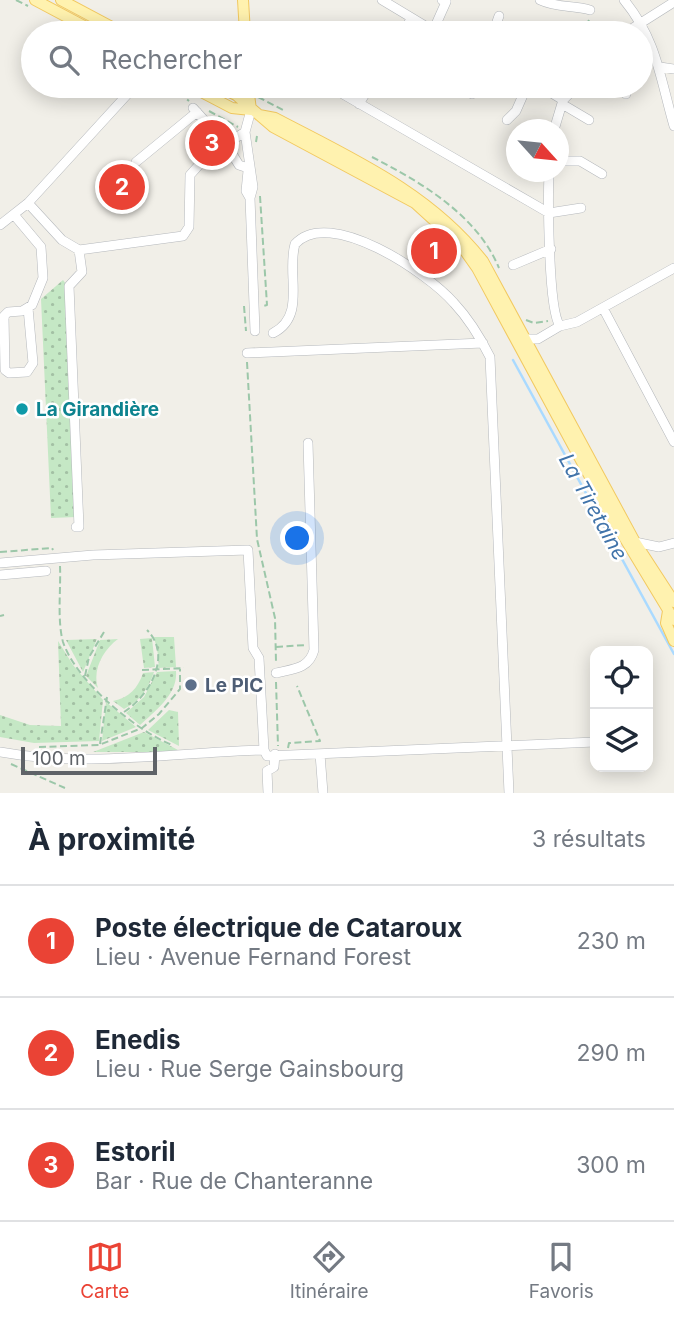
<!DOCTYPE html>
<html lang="fr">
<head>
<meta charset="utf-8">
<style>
	:root { --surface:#fff; --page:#f2f2f3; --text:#1f2937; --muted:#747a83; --line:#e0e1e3; --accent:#ea4335 }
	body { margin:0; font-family:Inter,sans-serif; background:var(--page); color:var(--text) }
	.controls { position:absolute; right:21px; bottom:21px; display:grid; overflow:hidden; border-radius:14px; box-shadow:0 4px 18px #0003 }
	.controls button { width:63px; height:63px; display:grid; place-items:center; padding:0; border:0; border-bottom:2px solid var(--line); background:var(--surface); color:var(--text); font:35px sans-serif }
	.compass { position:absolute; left:506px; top:119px; width:63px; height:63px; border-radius:50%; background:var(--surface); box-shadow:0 4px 18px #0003; rotate:117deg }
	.scale { position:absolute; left:21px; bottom:18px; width:136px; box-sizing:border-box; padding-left:7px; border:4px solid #5f6368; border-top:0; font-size:19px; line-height:24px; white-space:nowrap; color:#5f6368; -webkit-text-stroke:5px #fff; paint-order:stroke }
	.you { position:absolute; left:298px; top:539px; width:24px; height:24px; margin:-18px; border:5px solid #fff; border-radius:50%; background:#1a73e8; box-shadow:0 0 0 10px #1a73e833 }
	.badge { display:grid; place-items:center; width:46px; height:46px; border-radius:50%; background:var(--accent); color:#fff; font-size:23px; font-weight:700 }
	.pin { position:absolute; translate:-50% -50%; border:4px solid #fff; box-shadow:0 2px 7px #0006 }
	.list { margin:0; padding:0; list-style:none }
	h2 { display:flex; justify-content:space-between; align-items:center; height:91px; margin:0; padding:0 28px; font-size:30px }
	h2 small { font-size:23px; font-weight:400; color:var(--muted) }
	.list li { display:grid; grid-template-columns:46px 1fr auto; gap:21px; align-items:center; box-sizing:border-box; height:112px; padding:0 28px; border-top:2px solid var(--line) }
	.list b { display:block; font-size:26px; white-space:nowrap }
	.list p { margin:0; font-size:23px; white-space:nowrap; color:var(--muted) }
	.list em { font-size:23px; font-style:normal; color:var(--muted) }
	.icon { flex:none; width:38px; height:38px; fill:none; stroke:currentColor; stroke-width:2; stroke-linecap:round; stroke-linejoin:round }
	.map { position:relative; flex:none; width:674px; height:793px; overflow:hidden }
	.search { position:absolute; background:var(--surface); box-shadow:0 4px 18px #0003; left:21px; right:21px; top:21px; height:77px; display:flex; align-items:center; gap:18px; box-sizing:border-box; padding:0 24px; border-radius:38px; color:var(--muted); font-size:26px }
	.sheet { height:427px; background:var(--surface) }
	nav { display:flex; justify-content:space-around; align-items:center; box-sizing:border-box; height:98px; border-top:2px solid var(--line); background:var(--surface); font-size:19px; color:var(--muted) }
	nav a { display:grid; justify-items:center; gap:4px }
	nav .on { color:var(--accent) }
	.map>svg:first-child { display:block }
	.grass { fill:url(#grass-dots) }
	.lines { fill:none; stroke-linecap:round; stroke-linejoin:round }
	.stream { stroke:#aadaff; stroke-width:2.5 }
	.minor-casing { stroke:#b5b8bc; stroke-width:10 }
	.major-casing { stroke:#f2c960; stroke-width:12 }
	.path { stroke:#9cc7a9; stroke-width:2; stroke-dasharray:7 3.5; stroke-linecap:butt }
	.minor { stroke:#fff; stroke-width:9 }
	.major { stroke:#fff2af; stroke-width:10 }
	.culture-dot { fill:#0f9aa8; stroke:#fff; stroke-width:2.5 }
	.service-dot { fill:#5c6f8a; stroke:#fff; stroke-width:2.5 }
	.labels { text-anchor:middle; stroke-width:5; stroke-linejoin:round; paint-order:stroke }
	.culture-label { font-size:19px; font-weight:bold; fill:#0d838f; stroke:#fff; text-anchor:start }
	.service-label { font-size:19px; font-weight:bold; fill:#4e5e75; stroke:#fff; text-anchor:start }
	.water-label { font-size:21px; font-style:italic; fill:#4174aa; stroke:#fff }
</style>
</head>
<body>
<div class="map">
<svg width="674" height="793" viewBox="0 0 674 793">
	<defs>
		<pattern id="grass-dots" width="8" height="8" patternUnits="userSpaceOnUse" patternTransform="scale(1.75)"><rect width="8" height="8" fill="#c5e8c5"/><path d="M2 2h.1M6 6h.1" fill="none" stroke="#a3c0a4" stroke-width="1.8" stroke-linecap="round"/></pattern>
	</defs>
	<rect width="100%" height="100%" fill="#f1efe8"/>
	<!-- grass -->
	<path class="grass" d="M 63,280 L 66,284 L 76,517 L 51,518 L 41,299 Z
		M 154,637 L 174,637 L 176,667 L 158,668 L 159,659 Z
		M 152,638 L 155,667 L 144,668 L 140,639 Z
		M 97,639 L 83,672 L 66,640 Z
		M 118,639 C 103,650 92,670 98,688 L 86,676 L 100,640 Z
		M 58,641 L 73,665 L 103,700 L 99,741 L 34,743 L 0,737 L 0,715 L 30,725 L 61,726 Z
		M 176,671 C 178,694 156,710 140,725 L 126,713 L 144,697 L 157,672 Z
		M 154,672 C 148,689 140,701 124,709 L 113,701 C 129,698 138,688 143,673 Z
		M 106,702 L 136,727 L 102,741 Z
		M 169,710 L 178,712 L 179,746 L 148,730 Z
		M 144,732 L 178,750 L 178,752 L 93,752 Z"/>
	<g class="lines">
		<!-- stream -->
		<path class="stream" d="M 513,360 L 674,654"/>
		<defs>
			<path id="minor" d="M 382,0 L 437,33
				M 540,0 C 557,8 572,5 590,10
				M 624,0 C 657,40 660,78 674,126
				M 433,31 L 446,2 L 442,0
				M 402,33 L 412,18
				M 493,33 L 499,16
				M 625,33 L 674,2
				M 660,67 L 674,69
				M 329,86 L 549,213 L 581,208
				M 540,86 L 563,100
				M 615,86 L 626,94
				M 472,94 L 478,86
				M 359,104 L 370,86
				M 562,104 L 589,120
				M 193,108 L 226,144 L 239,165 L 248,168
				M 251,110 L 245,132 L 253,187 L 250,198 L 255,331
				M 507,120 L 516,111 L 527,86
				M 554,130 L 563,100 L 577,86
				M 558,161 L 580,161 L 602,174
				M 136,162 L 197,112
				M 248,171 L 246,191 L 250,198
				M 549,172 C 548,196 548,311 560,326
				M 28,203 L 62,240 L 79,250 L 183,236 L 189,227 L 190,175 L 207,156 L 245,132
				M 15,216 L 41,247 L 43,278 L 32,305 L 22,311 L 8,312 L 4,316 L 5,370 L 9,373 L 27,372 L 33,363 L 28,308
				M 0,225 L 28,203 L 135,86
				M 513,265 L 551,249
				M 603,308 L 674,442
				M 273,333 C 307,316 286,274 295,244 C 329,206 428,273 454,303 C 469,319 480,337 490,357 L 509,793
				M 525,339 L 538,339 L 560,326 L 577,322 L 674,268
				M 247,353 L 483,343
				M 76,527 L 79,527 L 69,286 L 82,272 L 79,250
				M 635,542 L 659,547 L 674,543
				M 0,563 L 93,555 L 248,550 L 253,648 L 259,658 L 264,750
				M 0,575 L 46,571
				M 276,673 C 293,669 309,669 314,650 L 308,443
				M 0,752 C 87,768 177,752 264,750 L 267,756 L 595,742
				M 320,754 L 323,793
				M 268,793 L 267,771 L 274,767 L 275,754"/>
			<path id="major" d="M 35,0 L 97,33
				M 61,0 L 123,33
				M 243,0 L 245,33
				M 190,86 L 232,108 L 251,110
				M 217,86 L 236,95 L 273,127 L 415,203 L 460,244 L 477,268 L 610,514 L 674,620
				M 248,86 L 251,110
				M 259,115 L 275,118 C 351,158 429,192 483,261 L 635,542 L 674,602
				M 668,611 L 666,623 L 674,641"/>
		</defs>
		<!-- minor casing -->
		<use href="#minor" class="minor-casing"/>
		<!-- major casing -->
		<use href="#major" class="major-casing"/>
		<!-- path -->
		<path class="path" d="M 16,0 L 28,6
			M 583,33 L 589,20
			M 171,86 L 189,101
			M 258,97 L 283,110
			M 209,111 L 238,127
			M 256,142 L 257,136
			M 372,157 C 421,182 477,215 499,268
			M 260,196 L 267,305 L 263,306
			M 244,306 L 246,331
			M 526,320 L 534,323 L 548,321
			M 247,362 L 257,539 L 275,618 L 276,662
			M 0,552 L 52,548 L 53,550
			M 60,566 C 61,589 57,620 63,642 C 76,681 135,730 172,745
			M 0,616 L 4,615
			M 276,647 L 306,645
			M 142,670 L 184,668
			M 85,676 L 89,657 L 104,632
			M 276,682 L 278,746
			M 124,712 C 149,696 173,656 147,630
			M 100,744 L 107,697
			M 39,747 L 99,745 L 142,728 L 159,714 L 180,689 L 180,669
			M 288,748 L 289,743 L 320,741 L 297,686
			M 11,764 L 65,788"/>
		<!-- minor -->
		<use href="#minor" class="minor"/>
		<!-- major -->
		<use href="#major" class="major"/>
	</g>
	<!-- markers -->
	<circle class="culture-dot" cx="22" cy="409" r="7"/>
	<circle class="service-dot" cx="191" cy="685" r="7"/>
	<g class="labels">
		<!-- culture labels -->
		<g class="culture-label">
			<text x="36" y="416">La Girandière</text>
		</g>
		<!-- service labels -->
		<g class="service-label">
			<text x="205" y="692">Le PIC</text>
		</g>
		<!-- water labels -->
		<g class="water-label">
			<text transform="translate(593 507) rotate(61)" y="7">La Tiretaine</text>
		</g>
	</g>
</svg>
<div class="controls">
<button><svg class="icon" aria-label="locate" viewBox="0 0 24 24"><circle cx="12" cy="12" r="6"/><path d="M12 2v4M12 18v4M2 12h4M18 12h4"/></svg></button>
<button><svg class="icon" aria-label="layers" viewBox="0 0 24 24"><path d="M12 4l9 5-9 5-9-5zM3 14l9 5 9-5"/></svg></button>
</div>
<svg class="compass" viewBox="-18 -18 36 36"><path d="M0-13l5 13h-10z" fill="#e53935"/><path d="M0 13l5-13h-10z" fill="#747a83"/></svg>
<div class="scale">100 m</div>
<div class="you"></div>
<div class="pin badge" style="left:434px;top:251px">1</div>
<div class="pin badge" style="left:122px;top:187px">2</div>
<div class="pin badge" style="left:212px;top:143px">3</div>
<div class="search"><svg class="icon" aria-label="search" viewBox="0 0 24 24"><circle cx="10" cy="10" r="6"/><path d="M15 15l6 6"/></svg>Rechercher</div>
</div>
<section class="sheet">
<h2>À proximité<small>3 résultats</small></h2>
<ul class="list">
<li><span class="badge">1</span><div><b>Poste électrique de Cataroux</b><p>Lieu · Avenue Fernand Forest</p></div><em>230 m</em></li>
<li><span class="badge">2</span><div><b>Enedis</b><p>Lieu · Rue Serge Gainsbourg</p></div><em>290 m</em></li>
<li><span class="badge">3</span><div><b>Estoril</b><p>Bar · Rue de Chanteranne</p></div><em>300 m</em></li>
</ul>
</section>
<nav>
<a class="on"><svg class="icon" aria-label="map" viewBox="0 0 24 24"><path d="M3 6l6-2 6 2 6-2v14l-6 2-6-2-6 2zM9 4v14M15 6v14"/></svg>Carte</a>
<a><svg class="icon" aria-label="directions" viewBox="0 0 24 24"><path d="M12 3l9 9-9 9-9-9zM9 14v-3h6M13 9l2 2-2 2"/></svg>Itinéraire</a>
<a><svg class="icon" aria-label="saved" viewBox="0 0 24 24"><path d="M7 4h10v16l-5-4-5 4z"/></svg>Favoris</a>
</nav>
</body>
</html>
